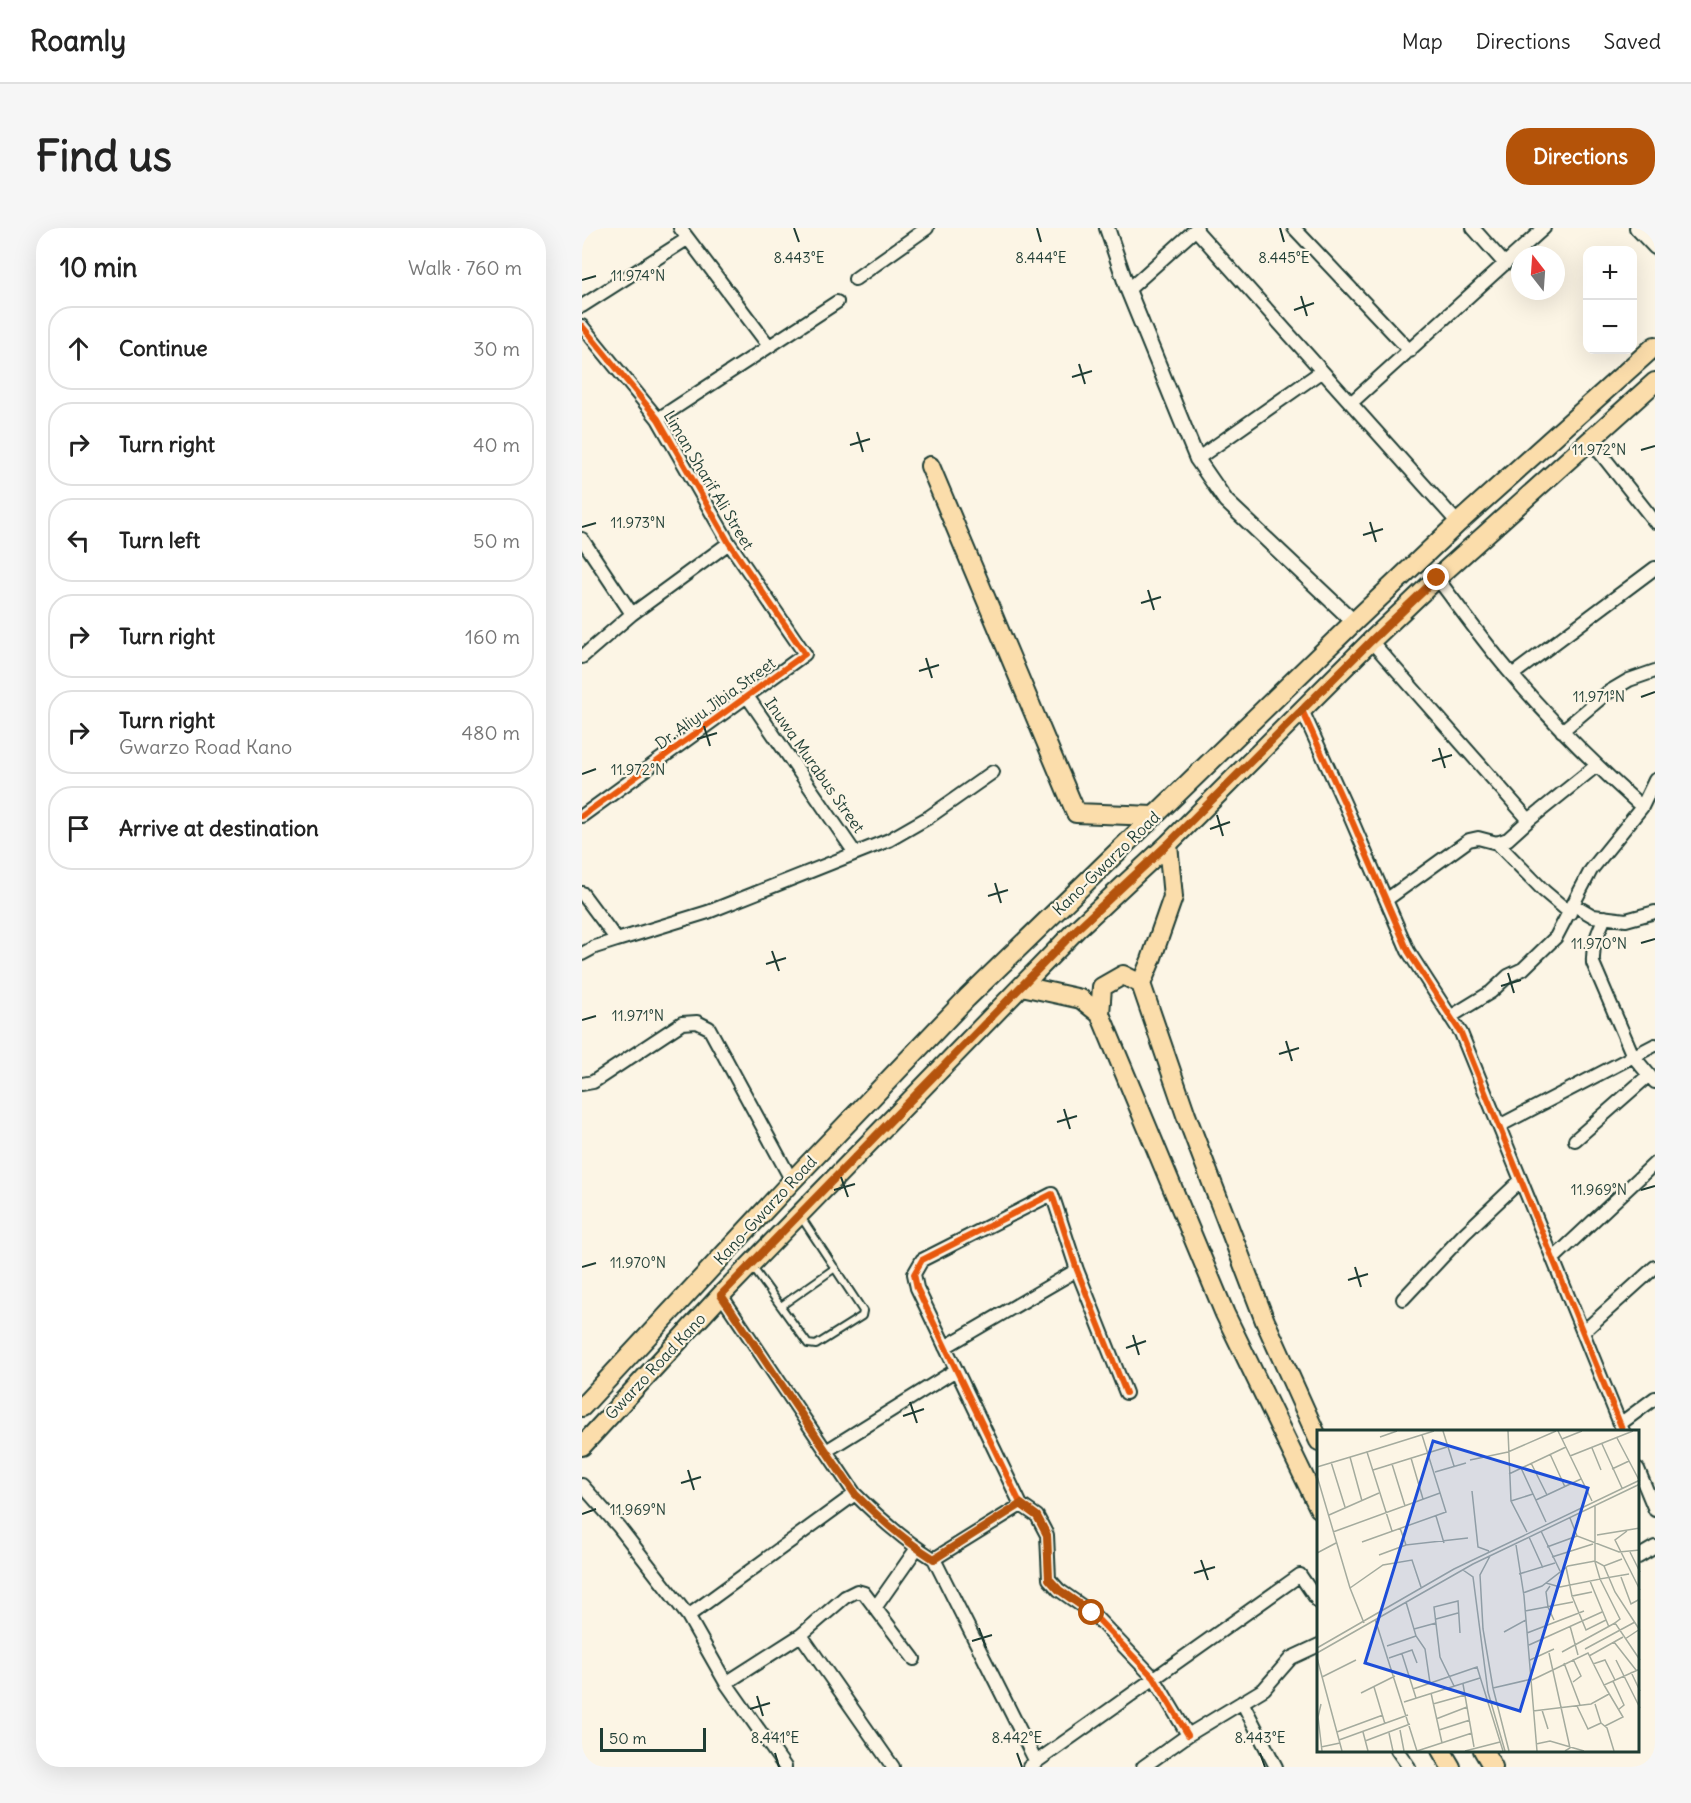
<!DOCTYPE html>
<html lang="en">
<head>
<meta charset="utf-8">
<style>
	:root { --surface:#fff; --page:#f6f6f6; --text:#222; --muted:#767676; --line:#e0e0e0; --accent:#b45309 }
	body { margin:0; font-family:Delius,sans-serif; background:var(--page); color:var(--text) }
	.controls { position:absolute; right:18px; top:18px; display:grid; overflow:hidden; border-radius:12px; box-shadow:0 6px 24px #0002 }
	.controls button { width:54px; height:54px; display:grid; place-items:center; padding:0; border:0; border-bottom:2px solid var(--line); background:var(--surface); color:var(--text); font:30px sans-serif }
	.compass { position:absolute; left:929px; top:18px; width:54px; height:54px; border-radius:50%; background:var(--surface); box-shadow:0 6px 24px #0002; rotate:343deg }
	.scale { position:absolute; left:18px; bottom:15px; width:106px; box-sizing:border-box; padding-left:6px; border:3px solid #1f3d34; border-top:0; font-size:16px; line-height:21px; white-space:nowrap; color:#1f3d34; -webkit-text-stroke:4px #fcf5e5; paint-order:stroke }
	.stop { position:absolute; width:18px; height:18px; margin:-14px; border:4px solid #b45309; border-radius:50%; background:#fff }
	.stop.end { background:#b45309; border-color:#fff; box-shadow:0 2px 6px #0008 }
	.list { margin:0; padding:0; list-style:none }
	h2 { display:flex; justify-content:space-between; align-items:center; height:78px; margin:0; padding:0 24px; font-size:26px }
	h2 small { font-size:20px; font-weight:400; color:var(--muted) }
	.list li { display:grid; grid-template-columns:39px 1fr auto; gap:18px; align-items:center; box-sizing:border-box; height:84px; margin:0 12px 12px; padding:0 12px; border:2px solid var(--line); border-radius:24px }
	.list b { display:block; font-size:22px; white-space:nowrap }
	.list p { margin:0; font-size:20px; white-space:nowrap; color:var(--muted) }
	.list em { font-size:20px; font-style:normal; color:var(--muted) }
	.icon { flex:none; width:33px; height:33px; fill:none; stroke:currentColor; stroke-width:2; stroke-linecap:round; stroke-linejoin:round }
	.map { position:relative; flex:none; width:1073px; height:1539px; overflow:hidden; border-radius:24px }
	header { display:flex; align-items:center; gap:36px; box-sizing:border-box; height:84px; padding:0 30px; background:var(--surface); border-bottom:2px solid var(--line) }
	header strong { font-size:28px }
	nav { display:flex; gap:33px; margin-inline-start:auto; font-size:21px }
	.intro { display:flex; align-items:center; justify-content:space-between; box-sizing:border-box; height:144px; padding:0 36px }
	h1 { margin:0; font-size:42px }
	.button { padding:15px 27px; border-radius:24px; background:var(--accent); color:#fff; font-size:21px; font-weight:700 }
	main { display:flex; gap:36px; padding:0 36px }
	aside { flex:1; background:var(--surface); border-radius:24px; box-shadow:0 6px 24px #0002 }
	.map>svg:first-child { display:block }
	.lines { fill:none; stroke-linecap:round; stroke-linejoin:round }
	.service-casing { stroke:#1f3d34; stroke-width:10 }
	.minor-casing { stroke:#1f3d34; stroke-width:16 }
	.tertiary-casing { stroke:#1f3d34; stroke-width:18 }
	.primary-casing { stroke:#1f3d34; stroke-width:22 }
	.service { stroke:#fcf5e5; stroke-width:6 }
	.minor { stroke:#fcf5e5; stroke-width:12 }
	.tertiary { stroke:#fcf5e5; stroke-width:14 }
	.primary { stroke:#fbddab; stroke-width:18 }
	.cycleway-casing { stroke:#fcf5e5; stroke-width:10 }
	.cycleway { stroke:#e8590c; stroke-width:6 }
	.route { stroke:#b45309; stroke-width:8 }
	.ticks { fill:none; stroke:#1f3d34; stroke-width:2 }
	.labels { text-anchor:middle; stroke-width:4.5; stroke-linejoin:round; paint-order:stroke }
	.street-label { font-size:16px; fill:#1f3d34; stroke:#fcf5e5 }
	.inset-road { fill:none; stroke:#a4ab9e; stroke-width:1.5 }
	.view { fill:#1d4ed8; fill-opacity:0.15; stroke:#1d4ed8; stroke-width:3 }
	.inset-edge { fill:none; stroke:#1f3d34; stroke-width:3 }
	.ticks-label { font-size:15px; text-anchor:middle; fill:#1f3d34; stroke:#fcf5e5; stroke-width:4.5; stroke-linejoin:round; paint-order:stroke }
</style>
</head>
<body>
<header>
<strong>Roamly</strong>
<nav><a>Map</a><a>Directions</a><a>Saved</a></nav>
</header>
<div class="intro"><h1>Find us</h1><a class="button">Directions</a></div>
<main>
<aside>
<h2>10 min<small>Walk · 760 m</small></h2>
<ul class="list">
<li><svg class="icon" aria-label="ahead" viewBox="0 0 24 24"><path d="M12 20V5M6 11l6-6 6 6"/></svg><div><b>Continue</b></div><em>30 m</em></li>
<li><svg class="icon" aria-label="right" viewBox="0 0 24 24"><path d="M7 20v-9h11M14 6l5 5-5 5"/></svg><div><b>Turn right</b></div><em>40 m</em></li>
<li><svg class="icon" aria-label="left" viewBox="0 0 24 24"><path d="M17 20v-9H6M10 6l-5 5 5 5"/></svg><div><b>Turn left</b></div><em>50 m</em></li>
<li><svg class="icon" aria-label="right" viewBox="0 0 24 24"><path d="M7 20v-9h11M14 6l5 5-5 5"/></svg><div><b>Turn right</b></div><em>160 m</em></li>
<li><svg class="icon" aria-label="right" viewBox="0 0 24 24"><path d="M7 20v-9h11M14 6l5 5-5 5"/></svg><div><b>Turn right</b><p>Gwarzo Road Kano</p></div><em>480 m</em></li>
<li><svg class="icon" aria-label="arrive" viewBox="0 0 24 24"><path d="M6 21V4h12l-3 4 3 4H6"/></svg><div><b>Arrive at destination</b></div></li>
</ul>
</aside>
<div class="map">
<svg width="1073" height="1539" viewBox="0 0 1073 1539">
	<rect width="100%" height="100%" fill="#fcf5e5"/>
	<filter id="ink" filterUnits="userSpaceOnUse"><feTurbulence type="fractalNoise" baseFrequency=".0167" numOctaves="2"/><feDisplacementMap in="SourceGraphic" scale="12" xChannelSelector="R" yChannelSelector="G"/><feConvolveMatrix kernelMatrix="1 2 1 2 8 2 1 2 1" color-interpolation-filters="sRGB"/></filter>
	<g filter="url(#ink)">
		<g class="lines">
			<defs>
				<path id="service" d="M 169,1037 L 226,1116 L 234,1117 L 280,1088 L 281,1083 L 219,989
					M 199,1078 L 253,1040"/>
				<path id="minor" d="M 98,0 L 187,118
					M 712,0 L 828,123
					M 891,0 L 923,36
					M 1054,0 L 1073,20
					M 614,2 L 876,295
					M 273,51 L 345,0
					M 546,62 L 615,0
					M 0,78 L 105,11
					M 0,98 L 76,191 L 147,315 L 223,426 L 0,588
					M 769,175 L 962,0
					M 76,191 L 255,74
					M 1009,213 L 1073,294
					M 615,231 L 740,143
					M 0,311 L 50,386
					M 855,350 C 880,383 904,417 931,448 C 971,495 1014,538 1060,579
					M 789,413 L 947,592
					M 0,429 L 50,386 L 147,315
					M 930,447 L 1073,340
					M 165,468 L 273,625
					M 720,482 L 764,579 L 826,723 L 879,805 L 1041,1203
					M 980,503 L 1025,465 L 1047,452 L 1073,443
					M 915,615 L 962,663 L 988,685
					M 0,665 L 35,712 L 126,684 L 307,612 L 347,589 L 411,544
					M 804,672 L 887,612 L 896,610 L 915,615 L 926,611 L 947,592 L 1014,538
					M 992,677 L 1011,688 L 1044,692 L 1073,684
					M 1023,689 C 1016,705 1010,717 1011,735 L 1051,828 L 1073,854
					M 0,726 L 13,719 L 35,712
					M 868,789 L 909,764 L 926,748 L 941,741 L 974,709 L 1009,642 L 1060,579 L 1073,552
					M 0,856 L 11,854 L 100,795 L 115,794 L 127,800 L 210,953
					M 917,898 L 1073,817
					M 993,912 L 1067,847
					M 971,1031 L 1073,935
					M 139,1067 L 273,1266 C 297,1290 323,1313 352,1331 L 454,1534
					M 821,1071 L 882,1006 L 939,952
					M 1001,1104 L 1073,1039
					M 363,1119 L 495,1042
					M 544,1165 L 495,1042 L 470,966 L 340,1032 L 332,1046 L 335,1060 L 439,1277 L 455,1288 L 465,1307 L 467,1351 L 477,1362 L 510,1385 L 572,1450 L 606,1507
					M 1038,1196 L 1073,1170
					M 244,1223 L 374,1142
					M 1056,1241 L 1073,1282
					M 0,1257 L 37,1299 L 106,1388 L 144,1455 L 203,1539
					M 1056,1329 L 1073,1319
					M 352,1331 L 439,1277
					M 293,1380 L 335,1320
					M 106,1388 L 273,1266
					M 219,1407 L 311,1539
					M 144,1455 L 219,1407 L 263,1369 L 275,1363 L 282,1365 L 332,1431
					M 660,1474 L 694,1539
					M 815,1522 L 827,1539
					M 447,1539 L 718,1347 L 737,1375
					M 561,1539 L 606,1507 L 682,1461 L 709,1430 L 737,1417"/>
				<path id="tertiary" d="M 525,0 L 546,62 L 615,231 L 644,273 L 772,394"/>
				<path id="primary" d="M 348,238 L 494,585 L 572,588
					M 586,616 L 591,669 L 569,732 L 559,756 L 604,887 L 683,1093 L 737,1213
					M 440,758 L 499,771 L 518,786 L 643,1086 L 737,1280
					M 518,786 L 520,759 L 541,747 L 559,756
					M 0,1179 L 210,953 L 385,770 L 772,394 L 876,295 L 1073,118
					M 0,1218 L 139,1067 L 495,701 L 586,616 L 789,413 L 855,350 L 1073,154
					M 859,1522 L 869,1539
					M 901,1522 L 911,1539"/>
			</defs>
			<!-- service casing -->
			<use href="#service" class="service-casing"/>
			<!-- minor casing -->
			<use href="#minor" class="minor-casing"/>
			<!-- tertiary casing -->
			<use href="#tertiary" class="tertiary-casing"/>
			<!-- primary casing -->
			<use href="#primary" class="primary-casing"/>
			<!-- service -->
			<use href="#service" class="service"/>
			<!-- minor -->
			<use href="#minor" class="minor"/>
			<!-- tertiary -->
			<use href="#tertiary" class="tertiary"/>
			<!-- primary -->
			<use href="#primary" class="primary"/>
			<defs>
				<path id="cycleway" d="M 0,98 L 76,191 L 147,315 L 223,426 L 0,588
					M 720,482 L 764,579 L 826,723 L 879,805 L 1041,1203
					M 544,1165 L 495,1042 L 470,966 L 340,1032 L 332,1046 L 335,1060 L 439,1277 L 455,1288 L 465,1307 L 467,1351 L 477,1362 L 510,1385 L 572,1450 L 606,1507"/>
			</defs>
			<!-- cycleway casing -->
			<use href="#cycleway" class="cycleway-casing"/>
			<!-- cycleway -->
			<use href="#cycleway" class="cycleway"/>
		</g>
	</g>
	<g class="lines" filter="url(#ink)">
		<!-- route -->
		<path class="route" d="M 510,1385 L 477,1362 L 467,1351 L 465,1307 L 455,1288 L 439,1276 L 352,1331 C 323,1313 297,1290 273,1266 L 139,1067 L 495,701 L 586,616 L 789,413 L 855,350"/>
	</g>
	<!-- ticks -->
	<path class="ticks" d="M 212,0 L 217,14M 455,0 L 459,14M 698,0 L 702,14M 0,52 L 14,48M 719,68 L 725,88M 712,82 L 732,75M 497,136 L 503,156M 490,149 L 510,143M 275,204 L 281,224M 268,217 L 288,211M 1059,222 L 1073,218M 788,294 L 794,314M 0,299 L 14,295M 781,307 L 801,301M 566,362 L 572,382M 559,375 L 579,369M 344,430 L 350,450M 337,443 L 357,437M 1059,469 L 1073,464M 122,498 L 128,518M 115,511 L 135,505M 857,520 L 863,540M 850,533 L 870,527M 0,546 L 14,541M 635,587 L 641,608M 628,601 L 648,594M 413,655 L 419,675M 406,668 L 426,662M 1059,715 L 1073,711M 190,723 L 197,743M 184,736 L 204,730M 926,745 L 932,765M 919,758 L 939,752M 0,792 L 14,788M 704,813 L 710,833M 697,826 L 717,820M 482,881 L 488,901M 475,894 L 495,888M 259,949 L 266,969M 252,962 L 273,956M 1059,962 L 1073,958M 0,1039 L 14,1035M 773,1039 L 779,1059M 766,1052 L 786,1046M 551,1107 L 557,1127M 544,1120 L 564,1113M 328,1174 L 335,1195M 321,1188 L 342,1181M 106,1242 L 112,1262M 99,1255 L 119,1249M 0,1286 L 14,1281M 619,1332 L 626,1352M 612,1345 L 633,1339M 397,1400 L 404,1420M 390,1413 L 410,1407M 175,1468 L 181,1488M 168,1481 L 188,1475M 193,1525 L 197,1539M 435,1525 L 440,1539M 678,1525 L 683,1539"/>
	<g class="labels">
		<!-- street labels -->
		<g class="street-label">
			<text transform="translate(127 252) rotate(59)" y="6">Liman Sharif Ali Street</text>
			<text transform="translate(133 475) rotate(-36)" y="6">Dr. Aliyu Jibia Street</text>
			<text transform="translate(233 537) rotate(55)" y="6">Inuwa Murabus Street</text>
			<text transform="translate(524 635) rotate(-44)" y="6">Kano-Gwarzo Road</text>
			<text transform="translate(183 982) rotate(-47)" y="6">Kano-Gwarzo Road</text>
			<text transform="translate(73 1138) rotate(-47)" y="6">Gwarzo Road Kano</text>
		</g>
	</g>
	<!-- overview -->
	<g transform="translate(735 1202)">
		<rect width="322" height="322" fill="#fcf5e5"/>
		<path class="inset-road" d="M 126,1 L 137,36M 191,1 L 194,71 L 210,102M 241,1 L 245,9 L 265,1M 63,7 L 80,1M 300,8 L 322,50M 245,9 L 275,71M 285,14 L 305,58M 275,18 L 284,40M 233,24 L 248,57M 253,26 L 316,1M 33,27 L 45,71M 94,28 L 106,69M 153,30 L 191,22 L 239,1M 14,32 L 28,77M 214,33 L 230,65M 75,34 L 88,76M 0,37 L 50,22M 204,38 L 229,92M 295,39 L 312,31M 56,40 L 130,17M 118,42 L 149,33M 192,44 L 249,17M 0,46 L 33,158 L 47,193M 155,61 L 161,117 L 172,121M 219,70 L 264,49M 194,71 L 216,64M 278,76 L 278,132 L 283,149 L 312,144M 12,85 L 62,63M 119,86 L 127,113M 253,88 L 260,106 L 302,122 L 323,120M 83,98 L 89,115 L 151,108M 75,101 L 50,22 L 117,1M 224,101 L 243,141M 310,101 L 298,110 L 323,160M 16,102 L 123,63M 280,105 L 323,98M 212,107 L 226,138M 45,112 L 129,82 L 105,5M 199,115 L 207,166 L 220,321M 230,117 L 260,106M 313,122 L 323,142M 0,123 L 19,113M 62,125 L 89,115M 173,126 L 163,145 L 166,199 L 176,258 L 192,321M 235,127 L 276,114M 287,136 L 298,162 L 322,199M 249,137 L 255,166 L 275,162M 146,140 L 156,147 L 171,262 L 188,321M 202,144 L 238,133M 304,147 L 314,174 L 323,169M 273,151 L 292,197M 229,153 L 243,157 L 283,149 L 303,189 L 298,193 L 323,230M 233,156 L 229,162 L 231,177 L 237,190M 33,158 L 66,135 L 95,130 L 104,157M 206,163 L 225,156 L 251,136 L 278,131 L 287,136 L 305,129M 255,166 L 269,200 L 289,190M 89,172 L 99,206 L 108,219 L 113,253M 208,181 L 256,172M 58,189 L 100,321 L 155,303M 119,189 L 141,183M 253,196 L 261,225M 97,199 L 119,193M 187,202 L 209,190M 210,203 L 267,181M 308,209 L 323,199M 297,212 L 319,240M 212,215 L 285,182M 70,216 L 99,206M 0,218 L 137,139 L 323,50M 268,219 L 318,192M 245,222 L 298,193M 0,223 L 156,134 L 323,54M 232,223 L 253,318 L 248,321M 85,224 L 99,268M 272,226 L 306,207M 0,228 L 25,321M 72,228 L 95,220 L 100,233M 213,230 L 237,219M 299,230 L 323,278M 247,233 L 263,275M 276,234 L 288,230 L 298,250M 314,242 L 323,261M 5,247 L 39,230M 215,250 L 271,223 L 287,255M 296,251 L 307,275 L 301,280M 256,252 L 264,246 L 256,229M 146,254 L 157,317M 137,256 L 123,227 L 117,177 L 141,171 L 143,203M 57,257 L 68,294M 176,258 L 215,249M 96,259 L 160,237 L 186,321M 44,263 L 78,246M 114,263 L 125,313M 87,272 L 163,248M 4,274 L 1,287 L 5,321M 116,274 L 148,265M 260,276 L 271,299 L 284,293 L 278,274M 225,280 L 231,299M 216,281 L 274,274 L 292,264M 119,289 L 150,277M 284,293 L 290,298 L 297,321M 288,296 L 306,287 L 287,255 L 323,239M 83,300 L 87,321M 122,300 L 153,290M 20,302 L 66,285M 46,302 L 51,321M 72,303 L 76,321M 22,310 L 91,285M 48,311 L 93,294M 219,314 L 233,311 L 267,321M 4,317 L 23,313M 148,321 L 183,312"/>
		<path class="view" d="M 116,11 L 271,58 L 203,281 L 48,233 Z"/>
		<rect width="322" height="322" class="inset-edge"/>
	</g>
	<g class="ticks-label">
		<text x="217" y="35">8.443°E</text>
		<text x="459" y="35">8.444°E</text>
		<text x="702" y="35">8.445°E</text>
		<text x="56" y="53">11.974°N</text>
		<text x="1017" y="227">11.972°N</text>
		<text x="56" y="300">11.973°N</text>
		<text x="1017" y="474">11.971°N</text>
		<text x="56" y="547">11.972°N</text>
		<text x="1017" y="721">11.970°N</text>
		<text x="56" y="793">11.971°N</text>
		<text x="1017" y="967">11.969°N</text>
		<text x="56" y="1040">11.970°N</text>
		<text x="56" y="1287">11.969°N</text>
		<text x="193" y="1515">8.441°E</text>
		<text x="435" y="1515">8.442°E</text>
		<text x="678" y="1515">8.443°E</text>
	</g>
</svg>
<div class="controls">
<button>+</button>
<button>−</button>
</div>
<svg class="compass" viewBox="-18 -18 36 36"><path d="M0-13l5 13h-10z" fill="#e53935"/><path d="M0 13l5-13h-10z" fill="#767676"/></svg>
<div class="scale">50 m</div>
<div class="stop" style="left:510px;top:1385px"></div>
<div class="stop end" style="left:855px;top:350px"></div>
</div>
</main>
</body>
</html>
